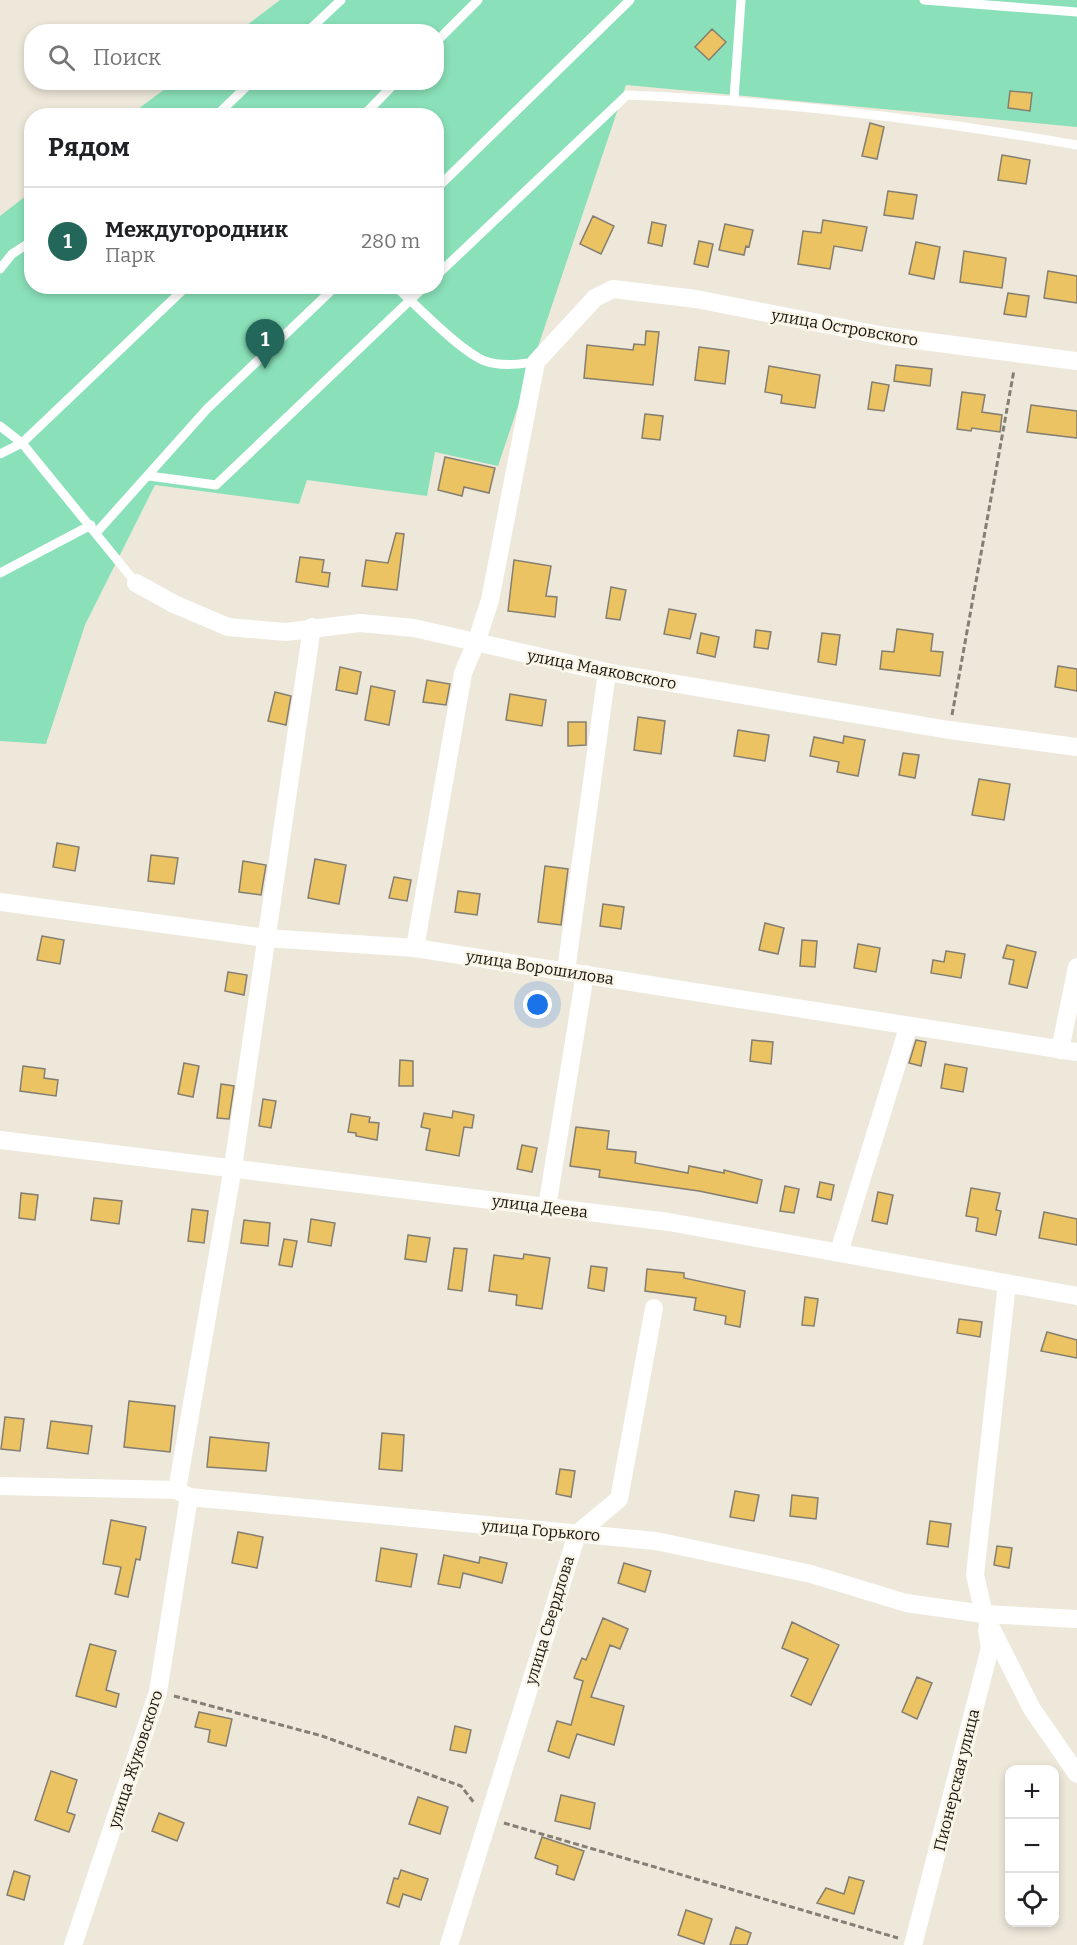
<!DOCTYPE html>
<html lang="ru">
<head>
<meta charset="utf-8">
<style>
	:root { --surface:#fff; --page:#f6f6f6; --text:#202124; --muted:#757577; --line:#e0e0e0; --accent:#22675a }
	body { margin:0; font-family:Bitter,serif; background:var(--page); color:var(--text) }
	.controls { position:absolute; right:18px; bottom:18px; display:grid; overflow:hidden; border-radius:12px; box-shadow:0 3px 9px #0003 }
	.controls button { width:54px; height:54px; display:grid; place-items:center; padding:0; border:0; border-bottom:2px solid var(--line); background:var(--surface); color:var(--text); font:30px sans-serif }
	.you { position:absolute; left:538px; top:1005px; width:21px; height:21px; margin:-15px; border:4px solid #fff; border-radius:50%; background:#1a73e8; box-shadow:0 0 0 9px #1a73e833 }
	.badge { display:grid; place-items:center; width:39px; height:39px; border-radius:50%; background:var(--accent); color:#fff; font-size:20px; font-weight:700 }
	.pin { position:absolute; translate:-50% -50px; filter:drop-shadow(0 2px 3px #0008) }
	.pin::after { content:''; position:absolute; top:32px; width:21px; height:18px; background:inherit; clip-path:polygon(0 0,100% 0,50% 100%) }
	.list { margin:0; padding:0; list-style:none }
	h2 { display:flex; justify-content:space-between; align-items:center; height:78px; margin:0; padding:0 24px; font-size:26px }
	h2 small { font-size:20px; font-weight:400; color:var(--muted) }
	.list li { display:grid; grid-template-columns:39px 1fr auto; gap:18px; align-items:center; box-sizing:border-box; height:108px; padding:0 24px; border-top:2px solid var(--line) }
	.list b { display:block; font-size:22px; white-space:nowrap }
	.list p { margin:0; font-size:20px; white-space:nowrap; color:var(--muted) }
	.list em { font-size:20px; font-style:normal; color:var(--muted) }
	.icon { flex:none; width:33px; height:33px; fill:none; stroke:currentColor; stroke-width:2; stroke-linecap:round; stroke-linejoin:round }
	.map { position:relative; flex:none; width:1077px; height:1945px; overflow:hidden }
	.search { position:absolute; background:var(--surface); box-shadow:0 3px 9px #0003; left:24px; top:24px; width:420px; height:66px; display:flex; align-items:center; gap:15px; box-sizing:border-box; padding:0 21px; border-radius:24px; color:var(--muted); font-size:22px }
	.panel { position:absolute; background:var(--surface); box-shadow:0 3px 9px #0003; left:24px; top:108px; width:420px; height:186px; border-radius:24px }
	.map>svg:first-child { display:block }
	.green { fill:#8ae1b9 }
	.building { fill:#ebc362; stroke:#847e72; stroke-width:1.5 }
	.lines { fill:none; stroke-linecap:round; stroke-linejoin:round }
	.path { stroke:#837f75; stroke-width:3; stroke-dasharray:6 3; stroke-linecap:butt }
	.lane { stroke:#fff; stroke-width:9 }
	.street { stroke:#fff; stroke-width:18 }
	.labels { text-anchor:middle; stroke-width:5; stroke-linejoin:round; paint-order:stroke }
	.street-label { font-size:16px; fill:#191712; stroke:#fbf5e7 }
</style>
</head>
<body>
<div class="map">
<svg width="1077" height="1945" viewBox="0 0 1077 1945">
	<rect width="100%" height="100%" fill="#eee8da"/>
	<!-- green -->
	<path class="green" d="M 280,0 L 1077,0 L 1077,127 L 626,85 L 498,466 L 435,452 L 427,496 L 307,480 L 299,504 L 155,485 L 85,625 L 46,744 L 0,741 L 0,216 L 31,192 L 32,286 L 436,286 L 436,116 L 130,115 L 173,83 L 436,82 L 436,32 L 239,31 Z"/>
	<!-- building -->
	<path class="building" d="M 712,29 L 726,42 L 709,60 L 695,47 Z
		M 1010,91 L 1032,93 L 1030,111 L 1008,108 Z
		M 870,123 L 884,127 L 877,159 L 862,156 Z
		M 1002,155 L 1030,160 L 1026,184 L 998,180 Z
		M 888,191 L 917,195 L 913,219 L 884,215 Z
		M 593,216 L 614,226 L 601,254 L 580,244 Z
		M 823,220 L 867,227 L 862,251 L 834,246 L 830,269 L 798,264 L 803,231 L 821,233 Z
		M 652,222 L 666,225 L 662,246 L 648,243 Z
		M 725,224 L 753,230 L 749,247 L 746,246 L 744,255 L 719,250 Z
		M 699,241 L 713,244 L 708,267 L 694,264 Z
		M 916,242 L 940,247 L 934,279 L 909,274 Z
		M 964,251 L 1006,258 L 1002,288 L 960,282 Z
		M 1048,271 L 1077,276 L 1077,303 L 1044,298 Z
		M 1008,293 L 1029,296 L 1026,317 L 1004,314 Z
		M 646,331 L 659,332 L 653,385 L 584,378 L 587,345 L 633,350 L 634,344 L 645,345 Z
		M 699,347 L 729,351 L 725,384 L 695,380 Z
		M 896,365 L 932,369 L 930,386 L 894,381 Z
		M 769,366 L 820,375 L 815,408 L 781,403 L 782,395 L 765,392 Z
		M 872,382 L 889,385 L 884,411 L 868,409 Z
		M 962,392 L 985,395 L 982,412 L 1002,415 L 1000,432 L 972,428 L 971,431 L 957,429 Z
		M 1031,405 L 1077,411 L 1077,438 L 1027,432 Z
		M 645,414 L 663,416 L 660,440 L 642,438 Z
		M 445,457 L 495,468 L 489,493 L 464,487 L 462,496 L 438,490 Z
		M 396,533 L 404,534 L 397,590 L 362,586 L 366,560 L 388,563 Z
		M 300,557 L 324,560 L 322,572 L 330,573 L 328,587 L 296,582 Z
		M 514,560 L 551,566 L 546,596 L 557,597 L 555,617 L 508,611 Z
		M 611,587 L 626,590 L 620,620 L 606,618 Z
		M 669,609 L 696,614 L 690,639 L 664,634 Z
		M 897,629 L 933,634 L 931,651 L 943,652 L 940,676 L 880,669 L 882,651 L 894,652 Z
		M 756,630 L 771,632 L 768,649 L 754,647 Z
		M 701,633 L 719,637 L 715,657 L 697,653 Z
		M 822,633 L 840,635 L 836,665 L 818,662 Z
		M 1058,666 L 1077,669 L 1077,691 L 1055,687 Z
		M 340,667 L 361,672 L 357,694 L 336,690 Z
		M 427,680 L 450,684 L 446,705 L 423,702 Z
		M 371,686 L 395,691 L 389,725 L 365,720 Z
		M 275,692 L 291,696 L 286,725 L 268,721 Z
		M 510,694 L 546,700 L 542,726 L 506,720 Z
		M 638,717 L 665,721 L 661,754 L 634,750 Z
		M 568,722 L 586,722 L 586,745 L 568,746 Z
		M 738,730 L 769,735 L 765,761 L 734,756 Z
		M 844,736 L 865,740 L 858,776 L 837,772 L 839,762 L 810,756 L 814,737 L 843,743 Z
		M 903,753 L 919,755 L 915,778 L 899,775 Z
		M 979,779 L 1010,784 L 1004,820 L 972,815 Z
		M 57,843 L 79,847 L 75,871 L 53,867 Z
		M 151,855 L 178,858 L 174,884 L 148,881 Z
		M 315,859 L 346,865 L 339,904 L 308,898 Z
		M 243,861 L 266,865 L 261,895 L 239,892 Z
		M 545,866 L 568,869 L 561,925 L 538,922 Z
		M 394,877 L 411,880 L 407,901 L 389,898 Z
		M 458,891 L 480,894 L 477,915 L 455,912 Z
		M 603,904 L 624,907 L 621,929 L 600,926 Z
		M 765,923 L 784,928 L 778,954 L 759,950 Z
		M 42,936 L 64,940 L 60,964 L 37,960 Z
		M 802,940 L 817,941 L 815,967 L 800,966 Z
		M 858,944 L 880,948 L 876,972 L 854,968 Z
		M 1007,945 L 1036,952 L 1027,988 L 1009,984 L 1014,960 L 1003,958 Z
		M 946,951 L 965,954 L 961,978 L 931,973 L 933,960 L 944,962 Z
		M 228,972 L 247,975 L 244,995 L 225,991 Z
		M 752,1040 L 773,1042 L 771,1064 L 750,1061 Z
		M 916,1040 L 926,1042 L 921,1066 L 909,1063 Z
		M 400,1060 L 413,1061 L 413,1086 L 399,1086 Z
		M 184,1063 L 199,1066 L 193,1097 L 178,1094 Z
		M 945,1064 L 967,1068 L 963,1092 L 941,1088 Z
		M 23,1066 L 45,1069 L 44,1078 L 58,1080 L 56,1096 L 20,1091 Z
		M 221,1084 L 234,1086 L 229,1119 L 217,1118 Z
		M 263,1099 L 276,1101 L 271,1128 L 259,1126 Z
		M 453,1111 L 474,1115 L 472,1128 L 464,1127 L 459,1156 L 426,1150 L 430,1129 L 421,1127 L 424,1113 L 452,1118 Z
		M 351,1114 L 370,1117 L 369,1122 L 379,1123 L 377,1140 L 356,1136 L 356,1133 L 348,1132 Z
		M 576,1127 L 609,1131 L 607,1149 L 636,1152 L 635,1163 L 688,1173 L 689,1166 L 724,1173 L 724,1170 L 762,1180 L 757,1203 L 699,1191 L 599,1177 L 600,1170 L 570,1166 Z
		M 522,1145 L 537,1148 L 532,1172 L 517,1169 Z
		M 820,1182 L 834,1185 L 831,1200 L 817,1197 Z
		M 785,1186 L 799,1189 L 794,1213 L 780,1211 Z
		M 971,1188 L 1000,1193 L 996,1210 L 1001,1211 L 996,1235 L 976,1231 L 978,1218 L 966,1216 Z
		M 878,1192 L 893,1195 L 887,1224 L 872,1221 Z
		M 21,1193 L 38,1195 L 35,1220 L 19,1218 Z
		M 94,1198 L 122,1201 L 119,1224 L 91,1220 Z
		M 192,1209 L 208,1211 L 204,1243 L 188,1241 Z
		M 1044,1212 L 1077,1219 L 1077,1245 L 1039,1238 Z
		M 311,1219 L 335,1223 L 331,1246 L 308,1242 Z
		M 244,1220 L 270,1223 L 268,1246 L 241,1243 Z
		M 408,1235 L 430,1238 L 426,1262 L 405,1259 Z
		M 284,1239 L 297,1241 L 292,1267 L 279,1265 Z
		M 454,1248 L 467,1249 L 462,1291 L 448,1289 Z
		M 524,1254 L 550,1258 L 542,1309 L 516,1305 L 517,1295 L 489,1291 L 494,1255 L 523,1259 Z
		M 591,1266 L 607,1268 L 604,1291 L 588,1288 Z
		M 647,1269 L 684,1273 L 684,1278 L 745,1291 L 740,1327 L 725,1324 L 726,1316 L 694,1310 L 696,1298 L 645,1291 Z
		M 805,1297 L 818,1299 L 814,1326 L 802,1325 Z
		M 959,1319 L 982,1322 L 980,1337 L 957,1333 Z
		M 1047,1332 L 1077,1340 L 1077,1358 L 1041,1351 Z
		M 129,1401 L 175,1406 L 170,1452 L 124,1447 Z
		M 5,1417 L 24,1419 L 20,1451 L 1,1449 Z
		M 51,1421 L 92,1426 L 88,1454 L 47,1448 Z
		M 382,1433 L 404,1435 L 402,1471 L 379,1469 Z
		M 210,1437 L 269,1443 L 266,1471 L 207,1467 Z
		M 560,1469 L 575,1471 L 571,1497 L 556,1494 Z
		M 735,1491 L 759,1495 L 754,1521 L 730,1517 Z
		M 792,1495 L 818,1498 L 816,1519 L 790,1516 Z
		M 111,1520 L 146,1527 L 140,1560 L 136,1559 L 128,1597 L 115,1594 L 121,1567 L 103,1564 Z
		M 930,1521 L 951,1524 L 948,1547 L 927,1544 Z
		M 238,1532 L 263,1537 L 257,1568 L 232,1563 Z
		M 997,1546 L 1012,1548 L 1009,1568 L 994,1565 Z
		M 381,1548 L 417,1554 L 411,1587 L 376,1581 Z
		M 444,1555 L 479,1563 L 480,1557 L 507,1563 L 502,1583 L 463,1573 L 460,1588 L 438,1584 Z
		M 624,1563 L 651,1571 L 645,1592 L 618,1583 Z
		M 603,1618 L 628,1629 L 620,1649 L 610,1645 L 591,1697 L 624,1706 L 614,1745 L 577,1734 L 569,1758 L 548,1751 L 557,1721 L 571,1725 L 583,1681 L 574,1678 L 582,1658 L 586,1660 Z
		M 792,1622 L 839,1645 L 811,1705 L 791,1696 L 808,1659 L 782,1648 Z
		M 90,1644 L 116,1651 L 106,1690 L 119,1694 L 116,1707 L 76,1696 Z
		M 917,1677 L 932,1683 L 917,1719 L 902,1712 Z
		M 199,1712 L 232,1719 L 226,1746 L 208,1742 L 210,1730 L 195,1727 Z
		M 455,1726 L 471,1730 L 466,1753 L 450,1750 Z
		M 51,1771 L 77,1780 L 67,1812 L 75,1815 L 69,1832 L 35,1820 Z
		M 561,1795 L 595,1803 L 590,1829 L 555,1821 Z
		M 418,1797 L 448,1807 L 440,1834 L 409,1824 Z
		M 159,1813 L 184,1823 L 177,1841 L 152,1831 Z
		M 542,1837 L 584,1851 L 574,1880 L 556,1874 L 558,1866 L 535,1858 Z
		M 401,1870 L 428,1879 L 421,1900 L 403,1894 L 399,1907 L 387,1903 L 394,1878 L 398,1879 Z
		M 14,1871 L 30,1876 L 24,1900 L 7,1895 Z
		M 849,1877 L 864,1881 L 854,1914 L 817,1903 L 826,1888 L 844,1894 Z
		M 686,1910 L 712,1919 L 704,1944 L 678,1935 Z
		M 736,1927 L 751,1933 L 747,1945 L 730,1945 Z"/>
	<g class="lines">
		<!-- path -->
		<path class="path" d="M 952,715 L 1014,370
			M 174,1696 L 322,1736 L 461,1786 L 475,1804
			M 504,1823 L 898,1938"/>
		<!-- lane -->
		<path class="lane" d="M 924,0 L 1077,12
			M 307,32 L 341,0
			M 436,42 L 478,0
			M 734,99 L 741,0
			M 216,116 L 251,82
			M 363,116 L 396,82
			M 436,189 L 630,0
			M 0,269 L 12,254 L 32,241
			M 436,276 L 627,95 C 777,101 929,119 1077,145
			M 395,286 C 416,305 461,352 485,361 C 502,367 519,364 536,362
			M 0,426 L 22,443 L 136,583
			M 0,454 L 22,443 L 187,286
			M 149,476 L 216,485 L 425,286
			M 97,532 L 207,409 L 336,286
			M 0,573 L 91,525"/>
		<!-- street -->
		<path class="street" d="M 136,583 L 174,604 L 228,627 L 286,632 L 360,623 L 414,628 L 607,672 L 949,730 L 1077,747
			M 0,902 L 266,938 L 415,948 L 1077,1052
			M 415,948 L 463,673 L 477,640 L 490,600 L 536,362 L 595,298 L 613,289 L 696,299 L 885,336 L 1077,361
			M 566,971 L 607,672
			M 1060,1050 L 1077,967
			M 0,1140 L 669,1222 L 1077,1296
			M 547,1207 L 585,974
			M 839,1252 L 908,1028
			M 1007,1283 L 975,1575 L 984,1614 L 1032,1709 L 1077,1774
			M 0,1486 L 177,1490 L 189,1497 L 656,1541 L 811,1574 L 906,1603 L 984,1614 L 1077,1619
			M 177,1490 L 233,1167 L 312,627
			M 73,1945 L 158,1692 L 189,1497
			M 449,1945 L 577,1534 L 619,1499 L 654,1308
			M 913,1945 L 990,1648 L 987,1630"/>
	</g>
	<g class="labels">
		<!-- street labels -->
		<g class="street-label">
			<text transform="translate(845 327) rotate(10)" y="6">улица Островского</text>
			<text transform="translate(602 669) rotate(11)" y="6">улица Маяковского</text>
			<text transform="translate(540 967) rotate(9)" y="6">улица Ворошилова</text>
			<text transform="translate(540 1206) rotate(7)" y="6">улица Деева</text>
			<text transform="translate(541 1530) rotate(5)" y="6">улица Горького</text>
			<text transform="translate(549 1620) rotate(-73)" y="6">улица Свердлова</text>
			<text transform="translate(135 1759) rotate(-72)" y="6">улица Жуковского</text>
			<text transform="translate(956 1780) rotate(-76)" y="6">Пионерская улица</text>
		</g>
	</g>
</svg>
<div class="controls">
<button>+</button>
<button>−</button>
<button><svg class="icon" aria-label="locate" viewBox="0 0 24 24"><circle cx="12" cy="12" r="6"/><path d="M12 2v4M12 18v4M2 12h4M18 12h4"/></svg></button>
</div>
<div class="you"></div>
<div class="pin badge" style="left:265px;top:369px">1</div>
<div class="search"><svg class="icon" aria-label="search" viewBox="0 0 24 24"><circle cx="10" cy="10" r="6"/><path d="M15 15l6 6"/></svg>Поиск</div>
<section class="panel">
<h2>Рядом<small></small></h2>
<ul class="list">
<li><span class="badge">1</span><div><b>Междугородник</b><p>Парк</p></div><em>280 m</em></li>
</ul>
</section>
</div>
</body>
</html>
